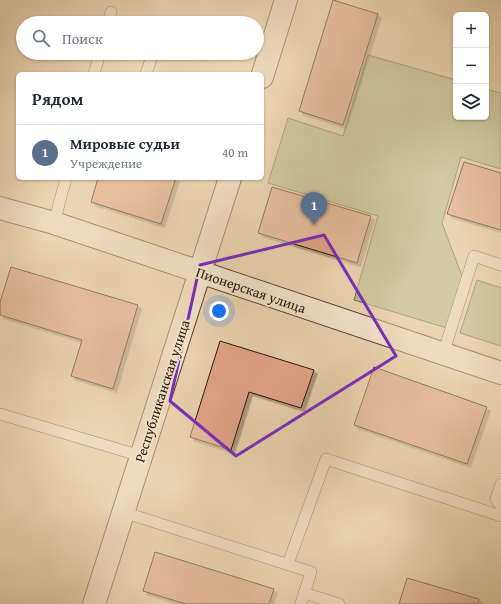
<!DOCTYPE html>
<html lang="ru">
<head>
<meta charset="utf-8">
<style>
	:root { --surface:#fff; --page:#f6f6f7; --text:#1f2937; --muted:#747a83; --line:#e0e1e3; --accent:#0b8043 }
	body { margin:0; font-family:"Gentium Book Plus",serif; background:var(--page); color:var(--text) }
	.controls { position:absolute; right:12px; top:12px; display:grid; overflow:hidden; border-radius:6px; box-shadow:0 1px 3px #0004 }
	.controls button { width:36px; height:36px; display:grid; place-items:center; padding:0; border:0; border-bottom:1px solid var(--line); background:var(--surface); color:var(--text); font:20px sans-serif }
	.you { position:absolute; left:219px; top:311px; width:14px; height:14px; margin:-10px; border:3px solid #fff; border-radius:50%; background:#1a73e8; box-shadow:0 0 0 6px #1a73e833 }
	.badge { display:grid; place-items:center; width:26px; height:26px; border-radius:50%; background:var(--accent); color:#fff; font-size:13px; font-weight:700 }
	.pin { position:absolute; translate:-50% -33px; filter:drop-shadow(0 1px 2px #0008) }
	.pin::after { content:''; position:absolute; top:21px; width:14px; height:12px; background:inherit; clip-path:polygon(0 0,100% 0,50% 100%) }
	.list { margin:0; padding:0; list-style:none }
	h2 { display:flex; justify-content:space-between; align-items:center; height:52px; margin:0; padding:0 16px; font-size:17px }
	h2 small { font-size:13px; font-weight:400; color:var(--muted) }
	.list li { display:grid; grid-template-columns:26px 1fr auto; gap:12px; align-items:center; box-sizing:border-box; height:56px; padding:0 16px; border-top:1px solid var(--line) }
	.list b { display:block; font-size:15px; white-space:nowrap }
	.list p { margin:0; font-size:13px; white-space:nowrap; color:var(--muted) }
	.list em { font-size:13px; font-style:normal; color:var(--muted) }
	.icon { flex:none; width:22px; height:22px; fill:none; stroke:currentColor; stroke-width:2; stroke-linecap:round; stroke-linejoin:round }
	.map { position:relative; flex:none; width:501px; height:604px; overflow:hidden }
	.search { position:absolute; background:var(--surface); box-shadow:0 1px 3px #0004; left:16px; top:16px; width:248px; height:44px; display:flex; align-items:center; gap:10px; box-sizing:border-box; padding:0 14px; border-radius:22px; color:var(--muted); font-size:15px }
	.panel { position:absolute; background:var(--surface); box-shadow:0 1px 3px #0004; left:16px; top:72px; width:248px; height:108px; border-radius:6px }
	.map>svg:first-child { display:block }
	.green { fill:#b1be91; stroke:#6d694c }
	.building { fill:#e3a589; stroke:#291407; filter:url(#shadow) }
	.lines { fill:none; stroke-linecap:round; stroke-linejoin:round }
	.lane-casing { stroke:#5a4432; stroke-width:12 }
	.street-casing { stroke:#5a4432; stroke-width:24 }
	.lane { stroke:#f2e3cc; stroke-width:11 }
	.street { stroke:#f2e3cc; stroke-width:22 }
	.marked { fill:none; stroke:#7b2cbf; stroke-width:3; stroke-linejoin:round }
	.labels { text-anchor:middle; stroke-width:4; stroke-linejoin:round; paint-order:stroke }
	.street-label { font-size:14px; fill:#291407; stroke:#f2e3cc }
</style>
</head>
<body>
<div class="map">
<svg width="501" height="604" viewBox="0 0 501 604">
	<defs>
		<filter id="shadow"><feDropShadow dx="3.5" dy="3.5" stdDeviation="0" flood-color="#0004"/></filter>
	</defs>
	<rect width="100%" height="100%" fill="#ebd4b1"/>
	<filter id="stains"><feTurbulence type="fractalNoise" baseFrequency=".005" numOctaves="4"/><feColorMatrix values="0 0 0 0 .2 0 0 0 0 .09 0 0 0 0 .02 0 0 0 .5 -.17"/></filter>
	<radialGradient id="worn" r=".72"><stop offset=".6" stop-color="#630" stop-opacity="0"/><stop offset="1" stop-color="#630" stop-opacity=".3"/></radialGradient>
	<!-- green -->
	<path class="green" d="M 368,55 L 456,80 L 456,117 L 486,117 L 486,89 L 501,93 L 501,169 L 461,157 L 442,223 L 462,276 L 447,328 L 354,300 L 378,216 L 268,183 L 288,118 L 343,136 Z
		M 477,280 L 501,288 L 501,346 L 460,333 Z"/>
	<!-- building -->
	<path class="building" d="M 333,0 L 378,14 L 343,125 L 299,111 Z
		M 464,162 L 501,173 L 501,230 L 447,214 Z
		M 98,178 L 176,178 L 161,224 L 91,202 Z
		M 272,187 L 371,216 L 357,263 L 258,233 Z
		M 11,267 L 138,305 L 113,389 L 71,376 L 82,340 L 0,315 L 0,302 Z
		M 220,341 L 314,370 L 301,408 L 249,392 L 231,450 L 190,437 Z
		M 374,367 L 487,407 L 467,464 L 354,425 Z
		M 155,552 L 274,589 L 269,604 L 186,604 L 143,591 Z
		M 407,578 L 479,599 L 478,604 L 399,604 Z"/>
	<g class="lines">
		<defs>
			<path id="lane" d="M 108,23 L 111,12
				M 162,23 L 164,23
				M 94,74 L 100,53
				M 146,74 L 153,53
				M 54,223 L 66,178
				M 443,354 L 474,256 L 501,265
				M 0,414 L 141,456
				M 501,484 L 496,499 L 501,506
				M 123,512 L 311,572 L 301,604
				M 288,564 L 326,459 L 501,516
				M 304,593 L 339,604"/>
			<path id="street" d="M 262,77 L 286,0
				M 0,208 L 54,223 L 501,373
				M 94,604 L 230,178"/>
		</defs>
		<!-- lane casing -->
		<use href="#lane" class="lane-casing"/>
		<!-- street casing -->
		<use href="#street" class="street-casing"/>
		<!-- lane -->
		<use href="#lane" class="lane"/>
		<!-- street -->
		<use href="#street" class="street"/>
	</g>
	<!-- marked area -->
	<path d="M0 0H501V604H0ZM 324,235 L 396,356 L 236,456 L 170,401 L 200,265 Z" fill="#ebd4b1" fill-opacity=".55" fill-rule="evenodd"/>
	<path class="marked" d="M 324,235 L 396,356 L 236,456 L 170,401 L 200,265 Z"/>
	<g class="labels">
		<!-- street labels -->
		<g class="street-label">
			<text transform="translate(251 290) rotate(19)" y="5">Пионерская улица</text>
			<text transform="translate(162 391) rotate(-72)" y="5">Республиканская улица</text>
		</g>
	</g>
	<rect width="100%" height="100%" filter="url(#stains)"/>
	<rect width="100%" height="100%" fill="url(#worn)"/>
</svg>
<div class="controls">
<button>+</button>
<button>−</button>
<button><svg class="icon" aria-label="layers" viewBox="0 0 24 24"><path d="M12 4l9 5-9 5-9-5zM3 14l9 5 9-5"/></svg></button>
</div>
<div class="you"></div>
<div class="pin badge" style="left:314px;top:225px;background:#5c6f8a">1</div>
<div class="search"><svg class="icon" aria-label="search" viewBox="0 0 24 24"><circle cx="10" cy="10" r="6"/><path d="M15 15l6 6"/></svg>Поиск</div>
<section class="panel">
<h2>Рядом<small></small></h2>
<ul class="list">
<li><span class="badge" style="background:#5c6f8a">1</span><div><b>Мировые судьи</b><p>Учреждение</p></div><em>40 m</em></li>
</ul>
</section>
</div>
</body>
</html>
